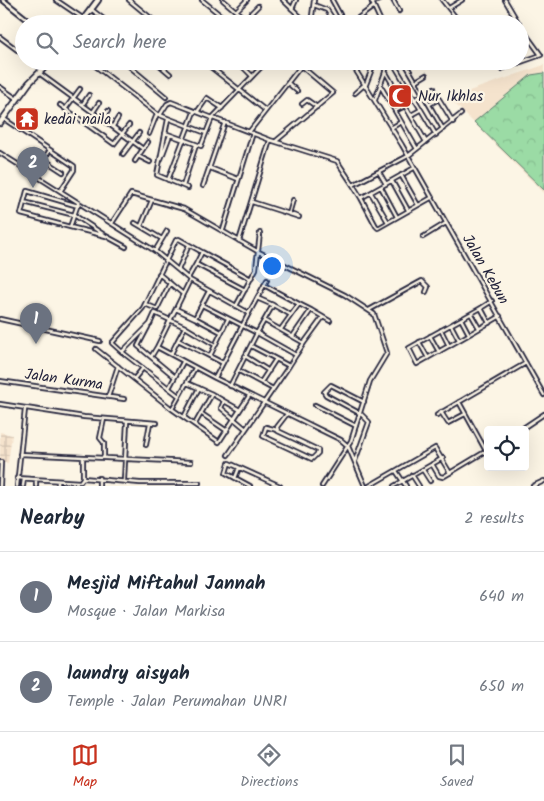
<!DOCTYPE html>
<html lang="en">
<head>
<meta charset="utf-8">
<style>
	:root { --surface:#fff; --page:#f6f6f7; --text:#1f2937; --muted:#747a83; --line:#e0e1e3; --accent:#c8321e }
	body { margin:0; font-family:Kalam,sans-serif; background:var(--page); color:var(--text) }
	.controls { position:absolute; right:15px; bottom:15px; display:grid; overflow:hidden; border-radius:5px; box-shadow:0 5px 20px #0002 }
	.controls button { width:45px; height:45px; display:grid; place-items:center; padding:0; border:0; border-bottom:1px solid var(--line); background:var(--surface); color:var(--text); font:25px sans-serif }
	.you { position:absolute; left:271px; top:265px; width:18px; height:18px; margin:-12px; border:4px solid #fff; border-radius:50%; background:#1a73e8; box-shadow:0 0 0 8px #1a73e833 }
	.badge { display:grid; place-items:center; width:32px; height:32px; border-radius:50%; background:var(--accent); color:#fff; font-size:16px; font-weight:700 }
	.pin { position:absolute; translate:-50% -41px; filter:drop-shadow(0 1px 2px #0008) }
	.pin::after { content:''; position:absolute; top:26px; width:18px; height:15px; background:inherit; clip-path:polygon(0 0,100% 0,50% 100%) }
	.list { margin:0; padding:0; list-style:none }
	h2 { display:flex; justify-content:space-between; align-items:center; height:65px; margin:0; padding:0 20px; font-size:21px }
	h2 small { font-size:16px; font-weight:400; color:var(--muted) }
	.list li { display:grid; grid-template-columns:32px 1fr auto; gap:15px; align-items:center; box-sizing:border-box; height:90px; padding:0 20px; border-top:1px solid var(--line) }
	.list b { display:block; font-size:19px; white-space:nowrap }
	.list p { margin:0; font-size:16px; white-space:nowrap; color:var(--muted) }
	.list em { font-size:16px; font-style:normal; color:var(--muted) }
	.icon { flex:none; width:28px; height:28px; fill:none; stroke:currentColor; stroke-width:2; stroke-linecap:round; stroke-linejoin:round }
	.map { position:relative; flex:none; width:544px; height:486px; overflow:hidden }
	.search { position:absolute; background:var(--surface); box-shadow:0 5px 20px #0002; left:15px; right:15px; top:15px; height:55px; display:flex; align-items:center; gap:12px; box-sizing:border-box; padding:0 18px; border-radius:28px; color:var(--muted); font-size:19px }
	.sheet { height:245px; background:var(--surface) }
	nav { display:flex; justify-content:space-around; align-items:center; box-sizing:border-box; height:70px; border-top:1px solid var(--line); background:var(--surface); font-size:14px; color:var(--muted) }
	nav a { display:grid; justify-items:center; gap:2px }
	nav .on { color:var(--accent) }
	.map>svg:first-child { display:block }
	.built { fill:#f5e3cd }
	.industrial { fill:url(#industrial-grid) }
	.forest { fill:url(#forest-crowns); stroke:#5e7e70 }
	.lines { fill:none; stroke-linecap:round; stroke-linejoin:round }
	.minor-casing { stroke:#22223b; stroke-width:6 }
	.tertiary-casing { stroke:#22223b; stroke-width:7 }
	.trunk-casing { stroke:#22223b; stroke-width:8 }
	.minor { stroke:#fcf5e5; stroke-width:2.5 }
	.tertiary { stroke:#fcf5e5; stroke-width:3 }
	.trunk { stroke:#fcf5e5; stroke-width:4.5 }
	.labels { text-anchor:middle; stroke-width:4.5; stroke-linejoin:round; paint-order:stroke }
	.poi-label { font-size:15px; fill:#22223b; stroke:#fcf5e5; text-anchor:start }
	.street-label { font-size:15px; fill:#22223b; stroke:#fcf5e5 }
</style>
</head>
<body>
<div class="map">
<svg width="544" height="486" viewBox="0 0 544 486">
	<defs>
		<pattern id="industrial-grid" width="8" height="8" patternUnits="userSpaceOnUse" patternTransform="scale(1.25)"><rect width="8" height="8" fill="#f5e3cd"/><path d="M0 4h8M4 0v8" fill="none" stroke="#d2c2b1"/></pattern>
		<pattern id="forest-crowns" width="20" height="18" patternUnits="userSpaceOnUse" patternTransform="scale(1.25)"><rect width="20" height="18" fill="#9bdba5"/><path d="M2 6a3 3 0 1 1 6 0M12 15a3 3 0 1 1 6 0" fill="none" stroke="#85bc8f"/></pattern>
	</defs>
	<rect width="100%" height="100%" fill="#fcf5e5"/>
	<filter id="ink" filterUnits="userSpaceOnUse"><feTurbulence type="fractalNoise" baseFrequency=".02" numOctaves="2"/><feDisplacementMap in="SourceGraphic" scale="10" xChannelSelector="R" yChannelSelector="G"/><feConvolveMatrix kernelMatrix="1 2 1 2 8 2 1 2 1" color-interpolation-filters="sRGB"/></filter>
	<g filter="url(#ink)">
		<!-- built -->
		<path class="built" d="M 544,65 L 544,193 L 449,98 Z"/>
		<!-- industrial -->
		<path class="industrial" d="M 0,432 L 12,435 L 8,463 L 0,462 Z"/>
		<!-- forest -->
		<path class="forest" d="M 544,73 L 544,190 L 474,122 L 531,75 Z"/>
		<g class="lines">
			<defs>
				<path id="minor" d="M 56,0 L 84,19
					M 129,0 L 158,24
					M 202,0 L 224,18
					M 223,0 L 251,24
					M 283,0 L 308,24
					M 332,0 L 345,24
					M 371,0 L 382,24
					M 393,0 L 399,11
					M 442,0 L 461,24
					M 505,0 L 519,24
					M 372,3 L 379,0
					M 314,5 L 327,10 L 336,24
					M 449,8 L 462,0
					M 91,9 L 110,24
					M 292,9 L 296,0
					M 236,11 L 247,0
					M 245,19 L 258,6
					M 232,24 L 240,15
					M 311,24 L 314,0
					M 350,24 L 373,7
					M 475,24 L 483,19
					M 0,37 L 24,55
					M 520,56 L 524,61
					M 32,61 L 43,70
					M 89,61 L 157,114 L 206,133
					M 123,61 L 166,97
					M 155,61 L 170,74
					M 203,61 L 265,110
					M 237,61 L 252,76
					M 294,61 L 301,66
					M 350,61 L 402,145 L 544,395
					M 392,61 L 436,135
					M 404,61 L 443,129
					M 492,61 L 501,69 L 541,55 L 520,26
					M 385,71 L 426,142
					M 39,73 L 143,149 L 135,161
					M 416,81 L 426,75
					M 288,83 L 297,91
					M 380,85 L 417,149
					M 0,87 L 17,99
					M 365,87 L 375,61
					M 355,93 L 364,85
					M 400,98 L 410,92
					M 375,100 L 389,61
					M 414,100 L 434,88
					M 83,104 L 89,95
					M 302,104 L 307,100 L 317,107
					M 430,104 L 439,99 L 453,122
					M 60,105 L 114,144 L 129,125
					M 66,108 L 80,89
					M 395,111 L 405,106
					M 93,112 L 99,103
					M 197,112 L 207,98 L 222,108
					M 160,115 L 167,104 L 171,102 L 270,140 L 337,161 L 353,185
					M 411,115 L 420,110
					M 4,119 L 74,166 L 74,170 L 61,190
					M 103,119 L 108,111
					M 168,119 L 157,175 L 188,188
					M 113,126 L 118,118
					M 391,128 L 401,122
					M 249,132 L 301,66 L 333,93 L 276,141
					M 165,133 L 201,146 L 212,118 L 267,61
					M 149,134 L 157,114
					M 143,149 L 148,142
					M 0,153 L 155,251 L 190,280 L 249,313 L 215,378 L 341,440 L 348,446 L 365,486
					M 34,153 L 63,172
					M 123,154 L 139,133
					M 138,156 L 150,162
					M 44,159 L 50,150
					M 161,159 L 170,135
					M 210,168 L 238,179
					M 414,168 L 361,198 L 376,226 L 378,228 L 431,198
					M 379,172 L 386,184
					M 401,175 L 418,205
					M 168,180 L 194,112
					M 392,181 L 408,210
					M 183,186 L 196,145
					M 203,186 L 225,122
					M 381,187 L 397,217
					M 371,193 L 388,222
					M 361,198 L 353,185 L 408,156 L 461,114
					M 24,202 L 74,215 L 106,236
					M 252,202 L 299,217
					M 78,204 L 70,227 L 106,236 L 126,247
					M 289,214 L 293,200
					M 112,223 L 131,194 L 184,209 L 257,251 L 345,295 L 374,314 L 387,353 L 370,381 L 351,441 L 322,486
					M 135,223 L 162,239
					M 141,226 L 152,200
					M 70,227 L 21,214 L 27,191 L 78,206
					M 223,230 L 253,133
					M 423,237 L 446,223
					M 239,241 L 270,140
					M 155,251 L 167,231
					M 196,264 L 202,252 L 251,279
					M 178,270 L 189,245
					M 159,274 L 183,294
					M 188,278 L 196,264 L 245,290
					M 190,280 L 157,347 L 215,378
					M 264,285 L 299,304
					M 209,291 L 195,318 L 221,332
					M 257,298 L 273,305 L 257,333 L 296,355 L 289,366
					M 145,304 L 157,309 L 170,283
					M 202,305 L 257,333 L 230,386
					M 273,305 L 291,315 L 281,329
					M 236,306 L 256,269 L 260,233
					M 481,308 L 492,301
					M 176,309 L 195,318
					M 369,310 L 422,281 L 428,287 L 426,292
					M 249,313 L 267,280
					M 471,314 L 479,328
					M 291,315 L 299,304 L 311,310
					M 0,319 L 100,341
					M 461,319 L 469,334
					M 265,321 L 304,343 L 296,355
					M 489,323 L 481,308 L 409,348 L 417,364 C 445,348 472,333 499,317 L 500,316
					M 451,325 L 459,340
					M 148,327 L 138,346 L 151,357
					M 185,327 L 215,345
					M 441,330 L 449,346
					M 293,336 L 311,310 L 323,317
					M 430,336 L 439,352
					M 419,342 L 428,358
					M 304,343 L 323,317 L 330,321
					M 251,346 L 276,359
					M 157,347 L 151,357 L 175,377
					M 96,349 L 172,409 L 195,368
					M 122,352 L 112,343 L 143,308 L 176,240 L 179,239 L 202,252
					M 171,354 L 178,340
					M 210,356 L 228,319
					M 245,356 L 269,371
					M 239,371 L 273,389
					M 134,379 L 143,368
					M 0,381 L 124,399
					M 187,383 L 212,394
					M 169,388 L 183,362
					M 179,396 L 122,352 L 150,324 L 155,313 L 185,327 L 178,340 L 223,363
					M 108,397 L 118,366
					M 459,402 L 486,451
					M 0,404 L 84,417 L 157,423
					M 315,405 L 356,426
					M 172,409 L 219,442 L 249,396
					M 240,410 L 224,401 L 221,408 L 246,429 L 289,366 L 276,359 L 261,382
					M 441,412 L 448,423 L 465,414
					M 202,414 L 227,431
					M 437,415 L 526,363
					M 184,417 L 199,388
					M 195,424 L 212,394 L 224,401
					M 277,430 L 266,427 L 263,436 L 312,459 L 318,453 L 318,450 L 278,431 L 277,427 L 287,414
					M 520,430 L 544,414
					M 146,445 L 150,423
					M 20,454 L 191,462
					M 228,455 L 246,429
					M 104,457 L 104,443 L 100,438 L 104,419
					M 355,461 L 369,422 L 361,414 L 326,395 L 324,392 L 331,385 L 364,402
					M 432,464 L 439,476 L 443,477 L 488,450
					M 423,470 L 430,481
					M 396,471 L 406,486
					M 412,475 L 419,486
					M 17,478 L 80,482 L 83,478 L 83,457
					M 83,478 L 140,483 L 199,483
					M 99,478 L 99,486
					M 235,478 L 239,468
					M 124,480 L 127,422
					M 0,486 L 1,462
					M 17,486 L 25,409
					M 23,486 L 24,479
					M 36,486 L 36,479
					M 58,486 L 58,481
					M 250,486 L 226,473 L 229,463 L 280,486
					M 369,486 L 435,448 L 450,473
					M 394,486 L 443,458
					M 533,486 L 544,481"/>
				<path id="tertiary" d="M 3,0 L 33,24"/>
				<path id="trunk" d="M 80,24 L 98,0
					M 0,123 L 29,83 L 51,61"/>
			</defs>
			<!-- minor casing -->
			<use href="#minor" class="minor-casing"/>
			<!-- tertiary casing -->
			<use href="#tertiary" class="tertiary-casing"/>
			<!-- trunk casing -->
			<use href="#trunk" class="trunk-casing"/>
			<!-- minor -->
			<use href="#minor" class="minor"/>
			<!-- tertiary -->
			<use href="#tertiary" class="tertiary"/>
			<!-- trunk -->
			<use href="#trunk" class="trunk"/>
		</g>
	</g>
	<!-- icons -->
	<defs>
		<symbol id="mosque-square" viewBox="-11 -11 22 22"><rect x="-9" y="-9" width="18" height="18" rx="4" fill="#c8321e" stroke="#fcf5e5"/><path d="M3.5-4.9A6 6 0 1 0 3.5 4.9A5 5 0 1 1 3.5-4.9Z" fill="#fff"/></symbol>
		<symbol id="temple-square" viewBox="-11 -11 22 22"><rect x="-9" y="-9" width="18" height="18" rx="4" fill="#c8321e" stroke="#fcf5e5"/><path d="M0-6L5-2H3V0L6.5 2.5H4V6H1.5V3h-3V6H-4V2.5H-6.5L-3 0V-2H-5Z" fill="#fff"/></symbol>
	</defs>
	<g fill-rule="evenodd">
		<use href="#mosque-square" x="386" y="82" width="28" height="28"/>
		<use href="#temple-square" x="13" y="105" width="28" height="28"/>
	</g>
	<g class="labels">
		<!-- poi labels -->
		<g class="poi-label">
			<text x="418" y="101">Nur Ikhlas</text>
			<text x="44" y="124">kedai naila</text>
		</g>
		<!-- street labels -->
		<g class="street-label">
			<text transform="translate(486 269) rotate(60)" y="5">Jalan Kebun</text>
			<text transform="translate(64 379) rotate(8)" y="5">Jalan Kurma</text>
		</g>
	</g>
</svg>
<div class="controls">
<button><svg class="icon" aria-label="locate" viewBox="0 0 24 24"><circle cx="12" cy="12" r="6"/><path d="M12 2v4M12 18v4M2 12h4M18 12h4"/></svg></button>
</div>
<div class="you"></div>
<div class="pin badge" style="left:36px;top:344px;background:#6b7280">1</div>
<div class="pin badge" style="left:33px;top:188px;background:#6b7280">2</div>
<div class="search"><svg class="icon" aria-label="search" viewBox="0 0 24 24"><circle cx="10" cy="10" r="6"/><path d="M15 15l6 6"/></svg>Search here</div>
</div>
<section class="sheet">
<h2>Nearby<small>2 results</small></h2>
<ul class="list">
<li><span class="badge" style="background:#6b7280">1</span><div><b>Mesjid Miftahul Jannah</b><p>Mosque · Jalan Markisa</p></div><em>640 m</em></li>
<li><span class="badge" style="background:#6b7280">2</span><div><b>laundry aisyah</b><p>Temple · Jalan Perumahan UNRI</p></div><em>650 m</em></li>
</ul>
</section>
<nav>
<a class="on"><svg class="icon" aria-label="map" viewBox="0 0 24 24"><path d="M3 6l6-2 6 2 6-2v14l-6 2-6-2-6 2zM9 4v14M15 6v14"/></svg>Map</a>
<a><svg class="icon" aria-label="directions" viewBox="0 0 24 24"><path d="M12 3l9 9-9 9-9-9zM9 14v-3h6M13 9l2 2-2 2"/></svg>Directions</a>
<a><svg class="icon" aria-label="saved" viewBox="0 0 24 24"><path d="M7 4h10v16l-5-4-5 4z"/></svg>Saved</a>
</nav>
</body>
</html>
